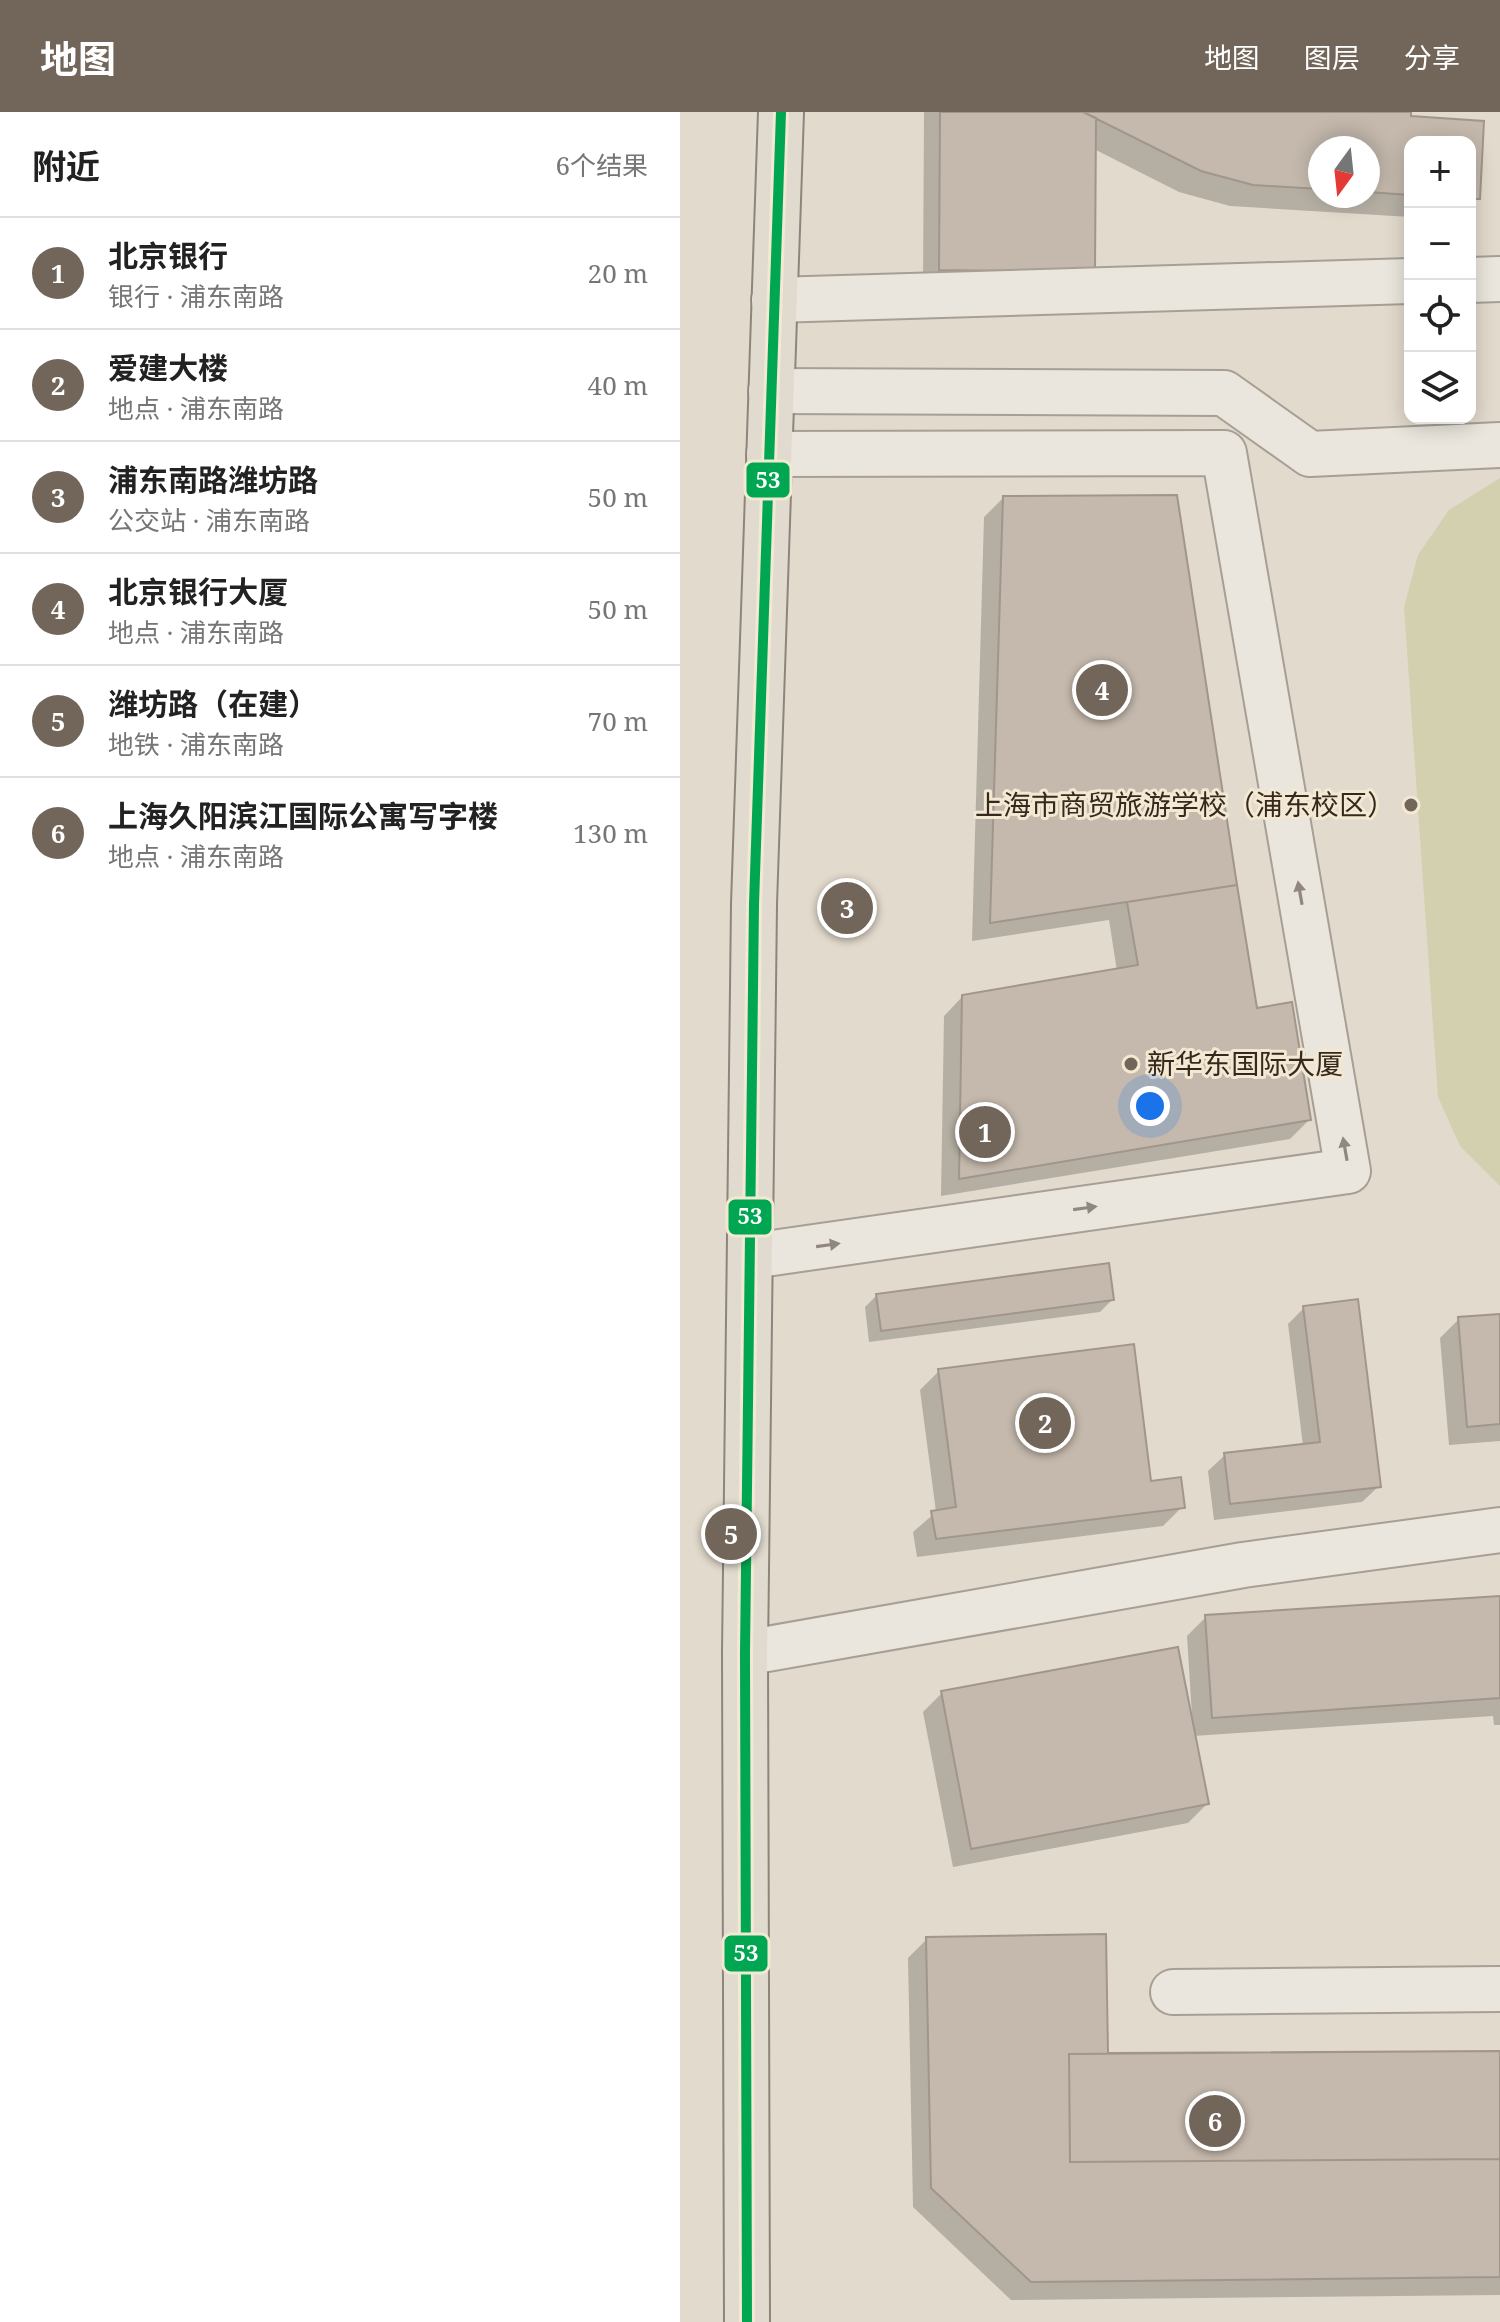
<!DOCTYPE html>
<html lang="zh">
<head>
<meta charset="utf-8">
<style>
	:root { --surface:#fff; --page:#f2f2f2; --text:#222; --muted:#767676; --line:#e0e0e0; --accent:#72665b }
	body { margin:0; font-family:"Noto Serif","Noto Sans SC",serif; background:var(--page); color:var(--text) }
	.controls { position:absolute; right:24px; top:24px; display:grid; overflow:hidden; border-radius:16px; box-shadow:0 4px 20px #0003 }
	.controls button { width:72px; height:72px; display:grid; place-items:center; padding:0; border:0; border-bottom:2px solid var(--line); background:var(--surface); color:var(--text); font:40px sans-serif }
	.compass { position:absolute; left:628px; top:24px; width:72px; height:72px; border-radius:50%; background:var(--surface); box-shadow:0 4px 20px #0003; rotate:195deg }
	.you { position:absolute; left:470px; top:994px; width:28px; height:28px; margin:-20px; border:6px solid #fff; border-radius:50%; background:#1a73e8; box-shadow:0 0 0 12px #1a73e833 }
	.badge { display:grid; place-items:center; width:52px; height:52px; border-radius:50%; background:var(--accent); color:#fff; font-size:26px; font-weight:700 }
	.pin { position:absolute; translate:-50% -50%; border:4px solid #fff; box-shadow:0 2px 8px #0006 }
	.list { margin:0; padding:0; list-style:none }
	h2 { display:flex; justify-content:space-between; align-items:center; height:104px; margin:0; padding:0 32px; font-size:34px }
	h2 small { font-size:26px; font-weight:400; color:var(--muted) }
	.list li { display:grid; grid-template-columns:52px 1fr auto; gap:24px; align-items:center; box-sizing:border-box; height:112px; padding:0 32px; border-top:2px solid var(--line) }
	.list b { display:block; font-size:30px; white-space:nowrap }
	.list p { margin:0; font-size:26px; white-space:nowrap; color:var(--muted) }
	.list em { font-size:26px; font-style:normal; color:var(--muted) }
	.icon { flex:none; width:44px; height:44px; fill:none; stroke:currentColor; stroke-width:2; stroke-linecap:round; stroke-linejoin:round }
	.map { position:relative; flex:none; width:820px; height:2210px; overflow:hidden }
	header { display:flex; align-items:center; gap:48px; box-sizing:border-box; height:112px; padding:0 40px; background:var(--accent); color:#fff }
	header strong { font-size:38px }
	nav { display:flex; gap:44px; margin-inline-start:auto; font-size:28px }
	main { display:flex }
	aside { flex:1; background:var(--surface) }
	.map>svg:first-child { display:block }
	.green { fill:#d2d0af }
	.shadow { fill:#0003; fill-rule:evenodd }
	.building { fill:#c5b9ad; stroke:#a2968c; stroke-width:2 }
	.lines { fill:none; stroke-linecap:round; stroke-linejoin:round }
	.minor-casing { stroke:#a79f95; stroke-width:48 }
	.major-casing { stroke:#8d857c; stroke-width:48 }
	.minor { stroke:#eae6dd; stroke-width:44 }
	.major { stroke:#e1dbcf; stroke-width:44 }
	.bus-1-casing { stroke:#f3e8d2; stroke-width:16 }
	.bus-1 { stroke:#00a651; stroke-width:10 }
	.oneway { fill:#90877e }
	.poi-dot { fill:#72665b; stroke:#f3e8d2; stroke-width:3 }
	.labels { text-anchor:middle; stroke-width:6; stroke-linejoin:round; paint-order:stroke }
	.poi-label { font-size:28px; fill:#35281e; stroke:#f3e8d2; text-anchor:end }
	.line-badge { stroke:#f3e8d2; stroke-width:3 }
	.badge-label { font-size:22px; text-anchor:middle; font-weight:bold; fill:#fff }
</style>
</head>
<body>
<header>
<strong>地图</strong>
<nav><a>地图</a><a>图层</a><a>分享</a></nav>
</header>
<main>
<aside>
<h2>附近<small>6个结果</small></h2>
<ul class="list">
<li><span class="badge">1</span><div><b>北京银行</b><p>银行 · 浦东南路</p></div><em>20 m</em></li>
<li><span class="badge">2</span><div><b>爱建大楼</b><p>地点 · 浦东南路</p></div><em>40 m</em></li>
<li><span class="badge">3</span><div><b>浦东南路潍坊路</b><p>公交站 · 浦东南路</p></div><em>50 m</em></li>
<li><span class="badge">4</span><div><b>北京银行大厦</b><p>地点 · 浦东南路</p></div><em>50 m</em></li>
<li><span class="badge">5</span><div><b>潍坊路（在建）</b><p>地铁 · 浦东南路</p></div><em>70 m</em></li>
<li><span class="badge">6</span><div><b>上海久阳滨江国际公寓写字楼</b><p>地点 · 浦东南路</p></div><em>130 m</em></li>
</ul>
</aside>
<div class="map">
<svg width="820" height="2210" viewBox="0 0 820 2210">
	<rect width="100%" height="100%" fill="#e2dacc"/>
	<!-- green -->
	<path class="green" d="M 820,366 L 820,1074 L 780,1034 L 758,985 L 724,495 L 738,443 L 769,398 Z"/>
	<!-- shadow -->
	<path class="shadow" d="M 244,0 L 729,0 L 729,6 L 802,11 L 798,86 L 790,94 L 790,30 L 730,30 L 730,105 L 550,94 L 499,80 L 414,37 L 413,159 L 243,174 ZM 640,36 L 688,36 L 688,84 L 640,84 Z
		M 496,385 L 576,899 L 629,1008 L 610,1027 L 261,1084 L 264,904 L 283,884 L 437,859 L 429,808 L 292,829 L 304,405 L 323,386 Z
		M 197,1183 L 432,1188 L 420,1200 L 189,1230 L 185,1195 Z
		M 624,1196 L 699,1374 L 682,1390 L 534,1408 L 528,1359 L 545,1343 L 623,1334 L 608,1212 Z
		M 820,1204 L 820,1329 L 769,1333 L 760,1226 L 779,1207 Z
		M 259,1259 L 470,1371 L 502,1395 L 483,1414 L 237,1445 L 233,1420 L 256,1400 L 240,1278 Z
		M 820,1486 L 820,1613 L 814,1613 L 813,1604 L 513,1624 L 527,1692 L 508,1711 L 273,1755 L 243,1600 L 262,1581 L 512,1604 L 507,1524 L 526,1505 Z
		M 247,1827 L 423,1944 L 820,1941 L 820,2183 L 331,2188 L 233,2095 L 228,1846 Z"/>
	<!-- building -->
	<path class="building" d="M 260,0 L 403,0 L 416,6 L 415,160 L 259,158 Z
		M 403,0 L 731,0 L 731,4 L 804,9 L 800,87 L 790,87 L 790,30 L 730,30 L 730,83 L 688,80 L 688,36 L 640,36 L 640,77 L 573,73 L 521,59 Z
		M 497,383 L 557,773 L 310,811 L 323,384 Z
		M 557,773 L 577,896 L 612,890 L 631,1008 L 279,1067 L 282,883 L 458,853 L 447,790 Z
		M 429,1151 L 434,1188 L 201,1219 L 196,1182 Z
		M 678,1187 L 701,1375 L 550,1392 L 544,1341 L 640,1330 L 623,1194 Z
		M 820,1202 L 820,1312 L 787,1315 L 778,1205 Z
		M 454,1232 L 471,1369 L 501,1365 L 505,1396 L 256,1427 L 251,1399 L 276,1395 L 258,1257 Z
		M 820,1484 L 820,1586 L 532,1606 L 525,1503 Z
		M 498,1535 L 529,1692 L 291,1737 L 261,1579 Z
		M 426,1822 L 428,1941 L 820,1939 L 820,2165 L 351,2170 L 251,2076 L 246,1825 Z
		M 820,1939 L 820,2047 L 390,2050 L 389,1942 Z"/>
	<g class="lines">
		<defs>
			<path id="minor" d="M 790,168 L 820,167
				M 94,188 L 730,169
				M 91,279 L 544,281 L 630,342 L 820,333
				M 71,1144 L 668,1059 L 544,341 L 89,342
				M 65,1541 L 563,1453 L 820,1418
				M 493,1880 L 820,1877"/>
			<path id="major" d="M 67,2210 L 65,1541 L 74,792 L 101,0"/>
		</defs>
		<!-- minor casing -->
		<use href="#minor" class="minor-casing"/>
		<!-- major casing -->
		<use href="#major" class="major-casing"/>
		<!-- minor -->
		<use href="#minor" class="minor"/>
		<!-- major -->
		<use href="#major" class="major"/>
		<defs>
			<path id="bus-1" d="M 67,2210 L 65,1541 L 74,792 L 101,0"/>
		</defs>
		<!-- bus-1 casing -->
		<use href="#bus-1" class="bus-1-casing"/>
		<!-- bus-1 -->
		<use href="#bus-1" class="bus-1"/>
	</g>
	<!-- one-way arrows -->
	<defs><path id="oneway-solid" d="M-6-.8H1V-3.2L6.5 0L1 3.2V.8H-6Z" transform="scale(2)"/></defs>
	<g class="oneway">
		<use href="#oneway-solid" transform="translate(620 781) rotate(-100)"/>
		<use href="#oneway-solid" transform="translate(665 1037) rotate(-100)"/>
		<use href="#oneway-solid" transform="translate(405 1096) rotate(-8)"/>
		<use href="#oneway-solid" transform="translate(148 1133) rotate(-8)"/>
	</g>
	<!-- markers -->
	<g class="poi-dot">
		<circle cx="731" cy="693" r="8"/>
		<circle cx="451" cy="952" r="8"/>
	</g>
	<g class="labels">
		<!-- poi labels -->
		<g class="poi-label">
			<text x="715" y="703">上海市商贸旅游学校（浦东校区）</text>
			<text x="467" y="962" text-anchor="start">新华东国际大厦</text>
		</g>
	</g>
	<g class="line-badge">
		<rect x="65" y="349" width="46" height="38" rx="8" fill="#00a651"/>
		<rect x="47" y="1086" width="46" height="38" rx="8" fill="#00a651"/>
		<rect x="43" y="1822" width="46" height="39" rx="8" fill="#00a651"/>
	</g>
	<g class="badge-label">
		<text x="88" y="376">53</text>
		<text x="70" y="1112">53</text>
		<text x="66" y="1849">53</text>
	</g>
</svg>
<div class="controls">
<button>+</button>
<button>−</button>
<button><svg class="icon" aria-label="locate" viewBox="0 0 24 24"><circle cx="12" cy="12" r="6"/><path d="M12 2v4M12 18v4M2 12h4M18 12h4"/></svg></button>
<button><svg class="icon" aria-label="layers" viewBox="0 0 24 24"><path d="M12 4l9 5-9 5-9-5zM3 14l9 5 9-5"/></svg></button>
</div>
<svg class="compass" viewBox="-18 -18 36 36"><path d="M0-13l5 13h-10z" fill="#e53935"/><path d="M0 13l5-13h-10z" fill="#767676"/></svg>
<div class="you"></div>
<div class="pin badge" style="left:305px;top:1020px">1</div>
<div class="pin badge" style="left:365px;top:1311px">2</div>
<div class="pin badge" style="left:167px;top:796px">3</div>
<div class="pin badge" style="left:422px;top:578px">4</div>
<div class="pin badge" style="left:51px;top:1422px">5</div>
<div class="pin badge" style="left:535px;top:2009px">6</div>
</div>
</main>
</body>
</html>
